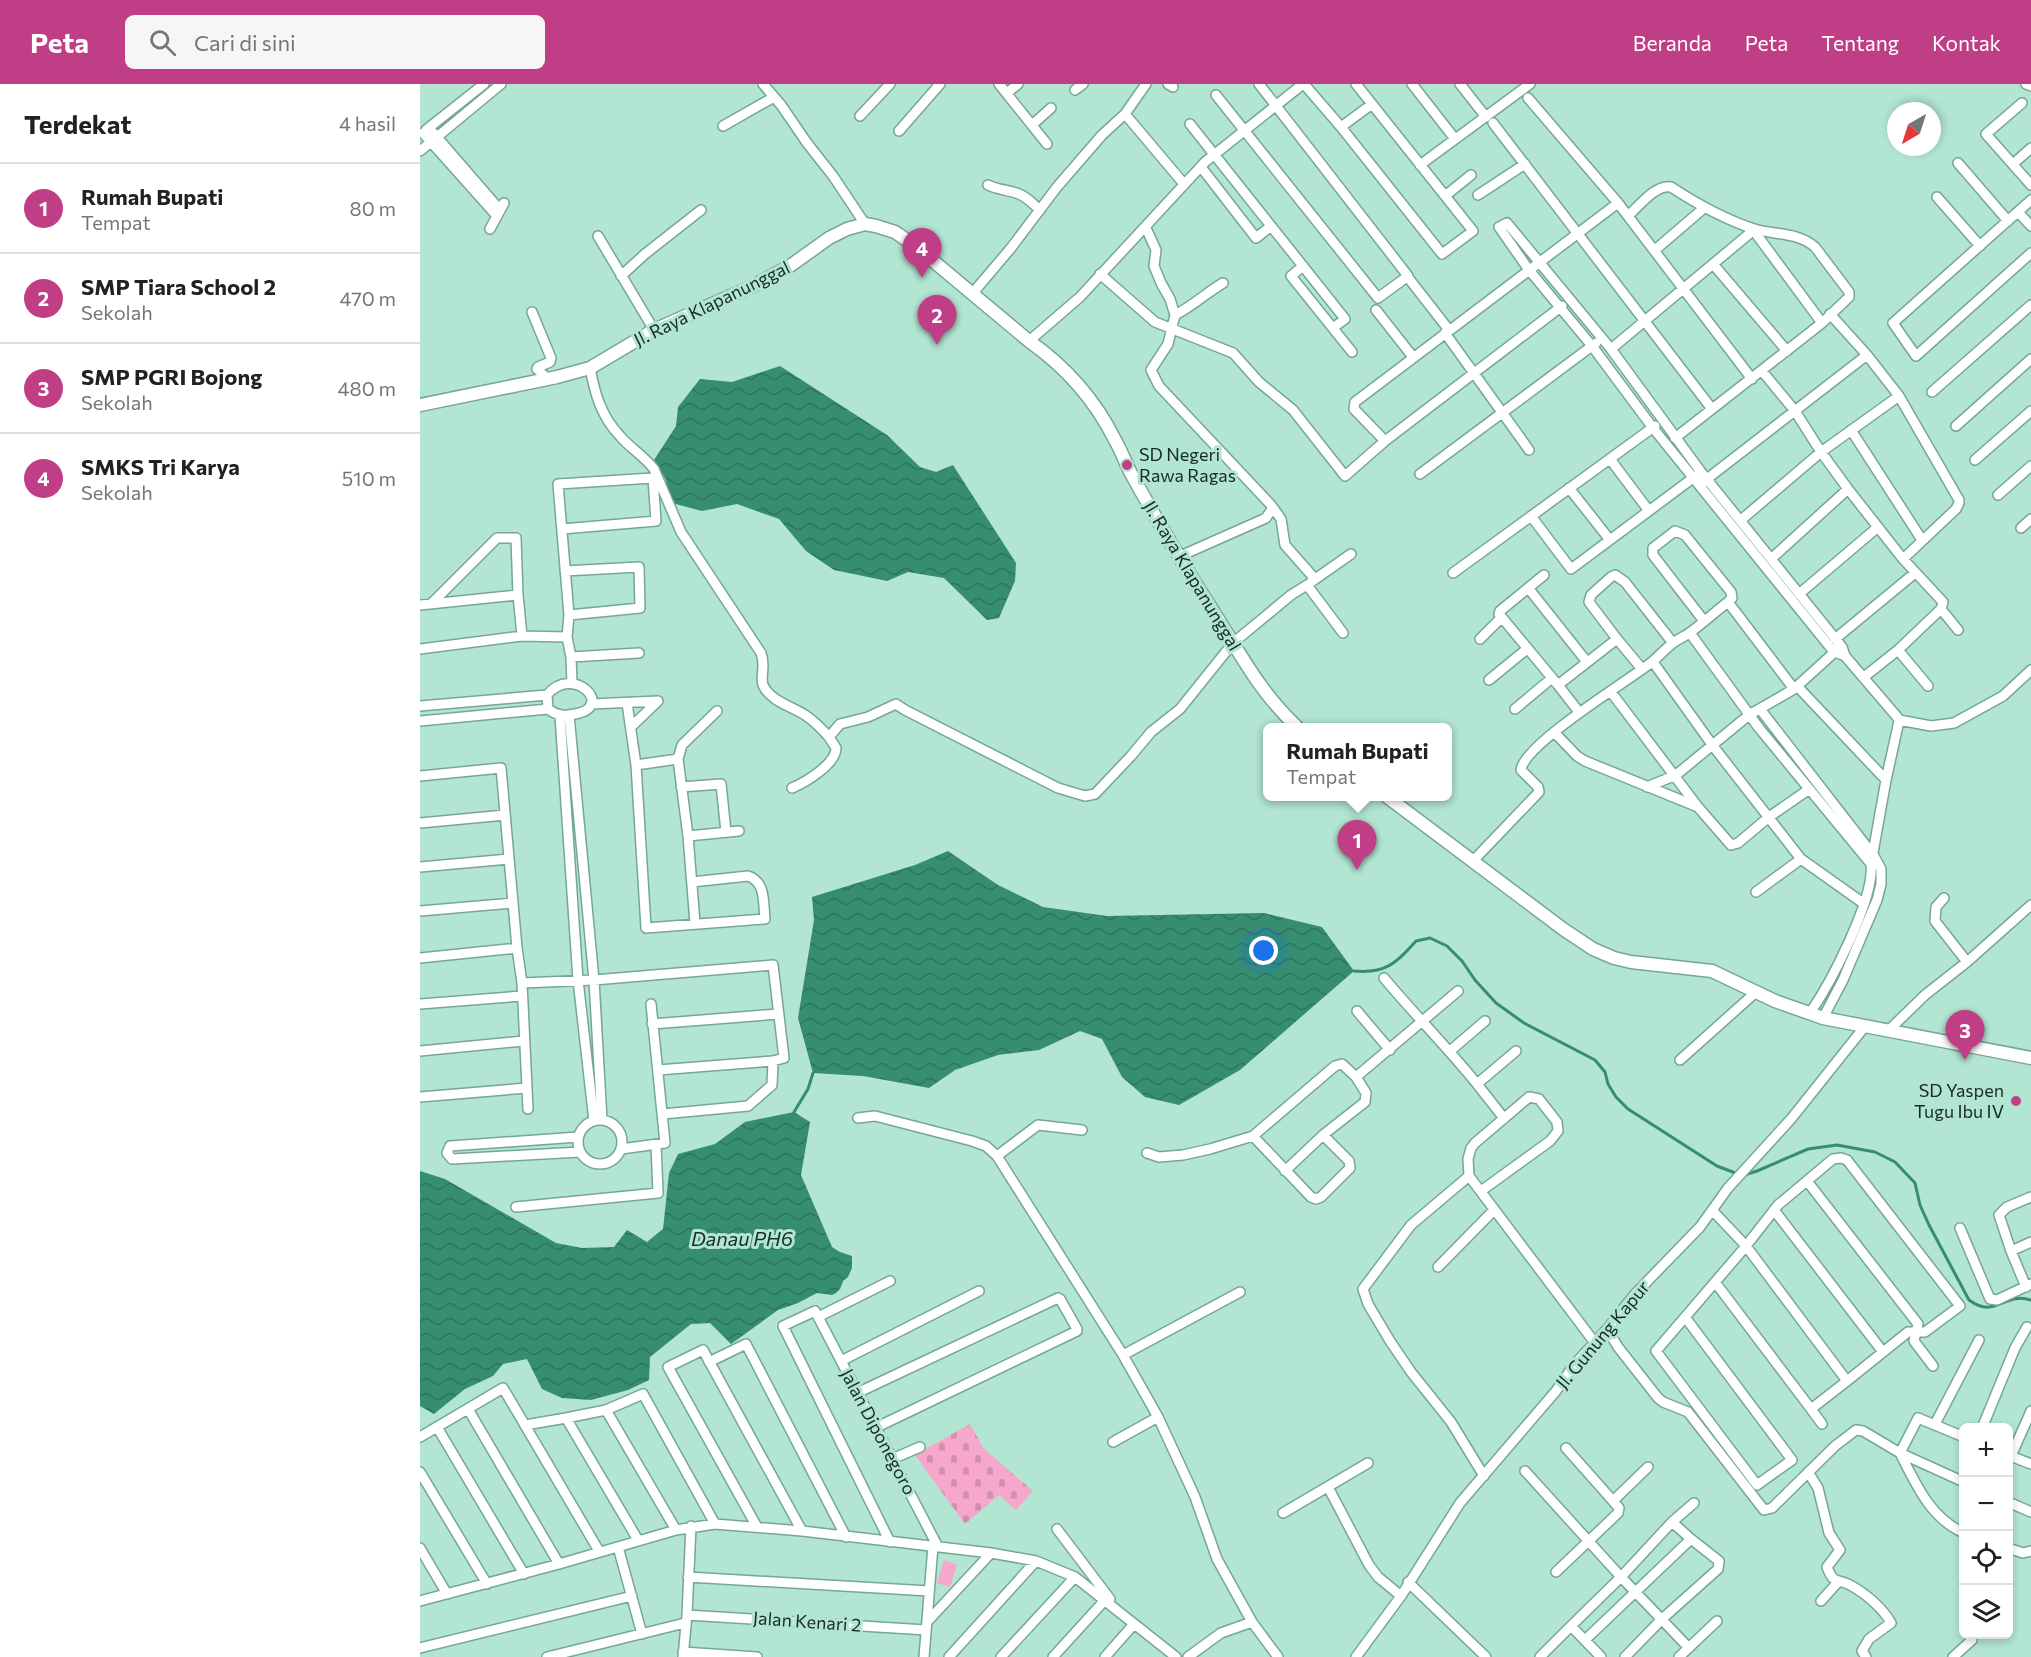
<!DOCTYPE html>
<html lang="id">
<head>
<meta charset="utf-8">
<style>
	:root { --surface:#fff; --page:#f6f6f6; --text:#202124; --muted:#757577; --line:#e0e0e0; --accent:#bf3e86 }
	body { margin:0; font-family:Commissioner,sans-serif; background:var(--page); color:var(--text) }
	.controls { position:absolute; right:18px; bottom:18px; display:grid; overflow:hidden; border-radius:9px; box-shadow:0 3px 9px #0003 }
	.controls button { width:54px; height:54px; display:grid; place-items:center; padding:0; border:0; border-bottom:2px solid var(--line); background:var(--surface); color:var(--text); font:30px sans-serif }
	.compass { position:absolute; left:1467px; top:18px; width:54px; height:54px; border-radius:50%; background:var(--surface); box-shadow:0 3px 9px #0003; rotate:219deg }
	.you { position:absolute; left:844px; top:867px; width:21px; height:21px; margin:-15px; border:4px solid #fff; border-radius:50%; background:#1a73e8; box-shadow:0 0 0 9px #1a73e833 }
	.badge { display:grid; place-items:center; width:39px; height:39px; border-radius:50%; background:var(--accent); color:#fff; font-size:20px; font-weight:700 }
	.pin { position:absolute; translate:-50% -50px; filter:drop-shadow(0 2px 3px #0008) }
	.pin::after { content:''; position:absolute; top:32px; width:21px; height:18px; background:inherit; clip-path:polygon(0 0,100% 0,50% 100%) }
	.popup { position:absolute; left:843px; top:639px; width:189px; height:78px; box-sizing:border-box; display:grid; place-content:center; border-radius:9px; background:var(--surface); filter:drop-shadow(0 2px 4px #0005); font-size:20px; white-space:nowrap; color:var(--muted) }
	.popup b { font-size:22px; color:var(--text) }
	.popup::after { content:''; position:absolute; left:50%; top:100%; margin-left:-12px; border:12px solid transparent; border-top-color:var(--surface) }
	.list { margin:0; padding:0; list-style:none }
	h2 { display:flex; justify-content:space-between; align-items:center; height:78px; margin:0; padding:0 24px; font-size:26px }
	h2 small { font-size:20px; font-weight:400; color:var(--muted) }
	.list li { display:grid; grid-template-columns:39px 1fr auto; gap:18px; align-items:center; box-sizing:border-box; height:90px; padding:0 24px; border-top:2px solid var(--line) }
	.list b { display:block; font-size:22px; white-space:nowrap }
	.list p { margin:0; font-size:20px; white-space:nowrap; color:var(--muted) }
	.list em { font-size:20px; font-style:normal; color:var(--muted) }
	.icon { flex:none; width:33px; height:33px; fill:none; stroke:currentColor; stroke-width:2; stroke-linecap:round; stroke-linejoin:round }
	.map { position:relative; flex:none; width:1611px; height:1573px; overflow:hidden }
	header { display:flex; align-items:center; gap:36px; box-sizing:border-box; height:84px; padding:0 30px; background:var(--accent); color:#fff }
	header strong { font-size:28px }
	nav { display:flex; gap:33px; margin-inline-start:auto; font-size:21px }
	.search { width:420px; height:54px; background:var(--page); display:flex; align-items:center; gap:15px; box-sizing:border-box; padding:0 21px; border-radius:9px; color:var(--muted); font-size:22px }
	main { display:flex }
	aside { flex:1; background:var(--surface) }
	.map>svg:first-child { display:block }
	.green { fill:#f7a6cc }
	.cemetery { fill:url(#cemetery-stones) }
	.water { fill:url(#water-waves) }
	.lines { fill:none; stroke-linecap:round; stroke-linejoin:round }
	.stream { stroke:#368d72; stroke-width:3 }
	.minor-casing { stroke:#75a795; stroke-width:12 }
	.tertiary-casing { stroke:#75a795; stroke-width:15 }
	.minor { stroke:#fff; stroke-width:9 }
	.tertiary { stroke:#fff; stroke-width:12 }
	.poi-dot { fill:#bf3e86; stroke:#b2e5d2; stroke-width:2 }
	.labels { text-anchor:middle; stroke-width:6; stroke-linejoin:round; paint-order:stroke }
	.street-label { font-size:18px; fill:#172b24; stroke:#b2e5d2 }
	.poi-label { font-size:18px; fill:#172b24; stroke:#b2e5d2; text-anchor:start }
	.water-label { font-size:20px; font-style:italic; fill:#163027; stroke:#b2e5d2 }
</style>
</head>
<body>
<header>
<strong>Peta</strong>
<div class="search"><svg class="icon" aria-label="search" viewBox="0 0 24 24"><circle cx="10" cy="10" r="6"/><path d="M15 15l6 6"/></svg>Cari di sini</div>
<nav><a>Beranda</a><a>Peta</a><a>Tentang</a><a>Kontak</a></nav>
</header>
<main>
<aside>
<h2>Terdekat<small>4 hasil</small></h2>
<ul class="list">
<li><span class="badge">1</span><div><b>Rumah Bupati</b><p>Tempat</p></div><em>80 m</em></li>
<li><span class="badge">2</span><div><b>SMP Tiara School 2</b><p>Sekolah</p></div><em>470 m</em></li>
<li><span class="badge">3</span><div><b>SMP PGRI Bojong</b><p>Sekolah</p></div><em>480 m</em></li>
<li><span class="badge">4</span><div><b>SMKS Tri Karya</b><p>Sekolah</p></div><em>510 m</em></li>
</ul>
</aside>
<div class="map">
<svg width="1611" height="1573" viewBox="0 0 1611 1573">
	<defs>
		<pattern id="cemetery-stones" width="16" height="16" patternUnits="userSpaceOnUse" patternTransform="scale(1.5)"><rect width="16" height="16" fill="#f7a6cc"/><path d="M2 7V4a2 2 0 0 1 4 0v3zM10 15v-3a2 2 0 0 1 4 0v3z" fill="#d38faf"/></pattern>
		<pattern id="water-waves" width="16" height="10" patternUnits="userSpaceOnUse" patternTransform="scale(1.5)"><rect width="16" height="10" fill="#368d72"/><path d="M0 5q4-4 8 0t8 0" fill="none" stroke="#2d735d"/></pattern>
	</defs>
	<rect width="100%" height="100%" fill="#b2e5d2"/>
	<!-- green -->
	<path class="green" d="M 524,1476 L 537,1481 L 530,1503 L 517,1499 Z"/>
	<!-- cemetery -->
	<path class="cemetery" d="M 550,1340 L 564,1365 L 613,1407 L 596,1426 L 579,1411 L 545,1440 L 495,1371 Z"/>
	<!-- water -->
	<path class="water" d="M 360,282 L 467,351 L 500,383 L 516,388 L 533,381 L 596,479 L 595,497 L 579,534 L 567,536 L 524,494 L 488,488 L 467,497 L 414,486 L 386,467 L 359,435 L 317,420 L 282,427 L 248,418 L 246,396 L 234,376 L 256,342 L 258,323 L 280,295 L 312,298 Z
		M 528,767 L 578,801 L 623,823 L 687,832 L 844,829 L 902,843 L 934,887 L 820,986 L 759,1021 L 725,1013 L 702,993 L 682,955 L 660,947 L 619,966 L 578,971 L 535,986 L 509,1004 L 443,992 L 393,989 L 378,934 L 394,836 L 392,813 L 495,781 Z
		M 374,1028 L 390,1038 L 381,1091 L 412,1163 L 420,1168 L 432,1172 L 432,1184 L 428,1193 L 423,1197 L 420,1205 L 416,1209 L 412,1211 L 397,1209 L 378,1219 L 358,1226 L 311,1260 L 290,1239 L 271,1240 L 230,1273 L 229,1296 L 208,1306 L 171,1316 L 142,1314 L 122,1305 L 107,1275 L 83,1280 L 73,1292 L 45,1305 L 14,1330 L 0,1322 L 0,1087 L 25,1095 L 136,1159 L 162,1164 L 194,1163 L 207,1146 L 227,1158 L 243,1145 L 249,1089 L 258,1070 L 295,1060 L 325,1038 Z"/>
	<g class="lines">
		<!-- stream -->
		<path class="stream" d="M 934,887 C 965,890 977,879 996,857 L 1010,854 L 1027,862 L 1042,877 L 1055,896 L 1076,919 L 1104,939 L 1175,976 L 1185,988 L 1188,1000 L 1196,1013 L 1208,1025 L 1297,1082 L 1318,1090
			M 374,1028 L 388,1005 L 393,989
			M 1324,1091 L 1337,1087 L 1388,1065 L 1417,1061 L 1455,1068 L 1475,1078 L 1495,1099 L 1500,1121 L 1509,1141 L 1549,1216 C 1576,1236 1584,1207 1611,1216"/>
		<defs>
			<path id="minor" d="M 343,0 L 361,21 L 387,59 L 413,92 L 445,140
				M 579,0 L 627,60
				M 748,0 L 753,3
				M 884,0 L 921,43
				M 936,0 C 975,49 1014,98 1053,147 L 1022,170 L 921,43 L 952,20
				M 992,0 L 1035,55
				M 1040,0 L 1066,33
				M 1606,0 L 1611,2
				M 655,6 L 663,0
				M 587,9 L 598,0
				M 796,11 L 958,214 L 988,192 L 839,0
				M 1108,14 L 1198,119 L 1332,295
				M 1602,19 L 1566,50 L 1611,101
				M 705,30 L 764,100
				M 440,32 L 470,0
				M 1073,39 L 1292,325
				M 770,40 L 925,235 L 913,244
				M 612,41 L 631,24
				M 303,42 L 354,13
				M 9,44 L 80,126
				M 6,46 L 64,0
				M 479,47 L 520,0
				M 3,49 L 77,132
				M 0,67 L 81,0
				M 1538,79 L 1588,137
				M 1593,80 L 1611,64
				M 1000,81 L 1110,0
				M 781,83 L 836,154 L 851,142
				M 568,101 C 578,106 589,106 599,110 C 607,113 613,120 620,126
				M 1058,111 L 1105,80
				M 1025,112 L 1051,91
				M 1517,113 L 1560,162
				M 1611,116 L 1473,239 L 1496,272 L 1611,169
				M 1598,128 L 1611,142
				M 1208,132 C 1219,122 1236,100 1251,103 C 1277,120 1304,135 1334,145 C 1355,151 1378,148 1395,163 L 1429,208 L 1429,213 L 1402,239 L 1255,354
				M 726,144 L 736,166 L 734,182 L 741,199 L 750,215 L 755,231 L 748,260 L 731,286 L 739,302 L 851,421 L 852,425 L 846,434 L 758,473
				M 70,145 L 84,119
				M 1334,147 L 1402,239
				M 178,152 L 234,246
				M 1235,166 L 1284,124
				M 1293,180 L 1367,267
				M 883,182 L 871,192 L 932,268
				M 680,190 L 735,238 L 813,269 L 839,298 L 873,326 L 925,392 L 965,357 L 1142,222
				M 201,192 L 225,170 L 281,126
				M 990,196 L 1029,246
				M 552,210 L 591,164 L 637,103 L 682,51 L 705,30 L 726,0
				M 956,226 L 993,273
				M 112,228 L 131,274 L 130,278 L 118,283 L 117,285 L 128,295
				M 1410,230 L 1447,271 L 1479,312 L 1539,416 L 1539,419 L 1536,425 L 1483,475
				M 755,231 C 773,222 786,209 803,199
				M 1025,249 L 1109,366
				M 609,257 L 660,213 L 785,78 L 883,0
				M 1191,265 L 1335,145
				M 170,284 C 175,310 181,332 200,352 C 210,364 224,372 234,385 L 261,448 L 341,569 C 346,582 340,592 343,601 C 350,617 371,622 385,631 C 394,637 402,645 409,653 L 420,640 L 448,633 L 476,620 L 485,626 L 638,704 L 665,712 L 675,710 L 711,672 L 731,648 L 760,625 L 813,559 L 871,511 L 887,501 L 923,549
				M 1342,287 L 1375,327 L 1401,368 L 1428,405 L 1483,475 L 1523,518 L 1521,525 L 1478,566 L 1444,593
				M 1512,308 L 1611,221
				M 1536,342 L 1611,275
				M 1431,346 L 1502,456
				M 965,357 L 934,325 L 935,318 L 1198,119
				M 1190,375 L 1229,427
				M 1555,376 L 1611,327
				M 1000,390 L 1176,259
				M 1283,398 L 1447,271
				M 1149,404 L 1190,456
				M 1578,411 L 1611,382
				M 851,421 L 861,435 L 865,461 L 895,495
				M 1111,432 L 1151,485 L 1277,391
				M 1321,436 L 1401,368 L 1479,312
				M 1601,444 L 1611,435
				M 142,445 L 236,437 L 233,394 L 138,400 L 149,531 L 147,553 L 151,573 L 152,600
				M 1352,474 L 1428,405
				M 145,487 L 219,483 L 220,524 L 149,531
				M 1033,489 L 1235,342
				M 1124,491 L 1080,527 L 1079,530 L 1138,601
				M 891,498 L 931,470
				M 1109,505 L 1167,578
				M 1379,510 L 1458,443
				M 1308,518 L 1374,605
				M 11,520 L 77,454 L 96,454 L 98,511
				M 0,521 L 98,511 L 102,552
				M 1521,525 L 1538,546
				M 1270,549 L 1339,644 L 1451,780
				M 1060,555 L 1081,534
				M 1415,555 L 1495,489
				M 0,565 L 102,552 L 147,553
				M 1478,566 L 1508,602
				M 151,573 L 219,569
				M 1233,578 L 1293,662 L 1381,775 L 1443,819
				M 1222,585 L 1197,555 L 1169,518 L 1171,511 L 1191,493 L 1195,491 L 1205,498 L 1253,559
				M 1069,596 L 1107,565
				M 1377,602 L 1466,696
				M 1191,608 L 1278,723 L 1311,761 L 1318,759 L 1349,733 L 1388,706
				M 207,619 L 216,681 L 226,844 L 345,835 C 343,818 346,798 328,792 L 272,798
				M 171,620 L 238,617 L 211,643
				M 0,622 L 127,611
				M 1095,625 L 1132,594
				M 1340,625 L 1454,772 L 1461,785 L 1461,800 L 1457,816 L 1423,896 L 1403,934
				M 1159,628 L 1138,601 L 1197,555
				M 149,631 L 174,896 L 182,1036
				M 140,632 L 158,896 L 174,1037
				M 1479,636 L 1511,642 L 1534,639 L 1583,612 L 1611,586
				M 0,637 L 128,625 C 137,632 145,632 155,630 C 196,623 153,579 127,611 L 128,625
				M 1134,648 L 1157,672 L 1165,677 L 1278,723
				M 216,681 L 258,675
				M 0,692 L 81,684 L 97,864
				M 261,703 L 301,700 L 306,748
				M 1227,703 L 1256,691 L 1329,631 L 1374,605 L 1418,565
				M 372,704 C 386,698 416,680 416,664 L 409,653
				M 0,739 L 85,731
				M 268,752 L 319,747
				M 1052,778 L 1119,708 L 1118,703 L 1101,686 C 1104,660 1208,597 1232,578 C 1239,572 1245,565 1253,559 C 1257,556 1263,553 1268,550 C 1282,540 1295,528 1308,518 L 1312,514 L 1311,508 L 1265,451 L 1255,447 L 1233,464 L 1233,471 L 1284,537
				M 0,783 L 89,775
				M 1336,808 L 1381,775
				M 1524,814 L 1516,823 L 1515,837 L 1547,878
				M 0,827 L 93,819
				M 275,839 L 268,752 L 258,675 L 262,661 L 297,627
				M 0,874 L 97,864 L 102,899 L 108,1025
				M 964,894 C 994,930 1027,963 1057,1000 L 1096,967
				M 102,899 L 174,896 L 353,881 L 364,974 L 353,977 L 238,986
				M 0,920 L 102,912
				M 937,927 L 970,966
				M 1390,929 C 1410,900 1455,815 1451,780 L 1466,696 L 1479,637 L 1478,634 L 1425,572 L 1422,563 L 1281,388 L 1191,265 L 1087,139 L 1079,143 L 1109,186 L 1172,262 L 1233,344 L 1410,563 L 1415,568 L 1425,572
				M 232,940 L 358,930
				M 1470,945 L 1505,911 L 1547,878 L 1611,821
				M 0,967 L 104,957
				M 1030,967 L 1065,937
				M 1260,976 L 1336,908
				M 1057,1000 L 1083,1033
				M 0,1013 L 107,1004
				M 243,1030 L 328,1022 L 352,1001 L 353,977
				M 438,1034 L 455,1032 L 552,1057 L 566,1062 L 577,1072 L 703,1271 L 738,1333 L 775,1413 L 797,1475 L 832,1538 L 858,1573
				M158 1058a22 22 0 1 1 44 0a22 22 0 1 1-44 0Z
				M 833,1052 L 891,1113 L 896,1115 L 901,1113 L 930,1084 L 929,1077 L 903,1051 L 945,1018 L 946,1009 L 936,993 L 1038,907
				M 158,1053 L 30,1062 L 27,1069 L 32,1075 L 160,1068
				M 201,1065 L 245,1059 L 231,920
				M 727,1069 L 739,1073 L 763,1071 L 790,1065 L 833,1052 L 915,982 L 922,980 L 936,993
				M 577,1072 L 618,1041 L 662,1046
				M 865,1087 L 903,1051
				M 1049,1092 L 991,1141 L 943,1205 L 948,1220 L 970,1257 L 991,1288 L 1031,1338 L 1064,1392
				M 1387,1097 L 1498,1240 L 1494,1257 L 1513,1282
				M 1061,1107 L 1130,1057 L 1138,1047 L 1137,1038 L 1119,1015 L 1109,1013 L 1055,1059 L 1051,1064 L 1048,1075 L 1049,1092 L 1175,1259
				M 96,1123 L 238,1109 L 236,1061
				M 1292,1126 L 1326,1162 L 1427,1297 L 1391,1325 L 1295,1198
				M 1354,1126 L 1463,1268
				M 1540,1144 L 1570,1215 L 1577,1216 L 1611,1200
				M 1591,1167 L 1611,1158
				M 1018,1183 L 1074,1126
				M 1606,1203 L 1591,1167 L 1579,1131 L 1587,1123 L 1611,1113
				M 398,1233 L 470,1197
				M 1265,1233 L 1372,1376 L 1337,1401 L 1236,1267 L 1326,1162 L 1358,1121 L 1413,1075 L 1421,1074 L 1427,1076 L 1540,1222 L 1505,1248 L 1488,1248 L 1427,1297
				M 1187,1245 L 1198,1263 L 1238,1314 L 1243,1318 L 1268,1328 L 1344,1426 L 1352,1424 L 1415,1362 L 1436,1346 L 1443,1347 L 1480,1369 L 1544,1398
				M 703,1271 L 820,1208
				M 421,1277 L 559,1207
				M 289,1278 L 326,1260 L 426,1453
				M 437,1309 L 638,1214 L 640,1215 L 657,1245 L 657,1247 L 455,1344
				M 48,1325 L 139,1480
				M 1391,1325 L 1402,1340
				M 146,1334 L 186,1326
				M 1515,1340 L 1559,1256
				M 105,1341 L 146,1334 L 218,1456
				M 17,1343 L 104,1490
				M 1562,1344 L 1595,1264 L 1607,1243
				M 0,1353 L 83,1304 L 179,1467
				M 1544,1353 L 1498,1334 L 1480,1369 C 1496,1400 1510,1434 1544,1449
				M 693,1358 L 738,1333
				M 1146,1364 L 1193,1417
				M 1588,1371 L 1611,1380
				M 1591,1372 L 1611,1327
				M 472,1375 L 500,1363
				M 1105,1387 L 1201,1493 L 1252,1438 L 1274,1419
				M 0,1388 L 67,1500
				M 1388,1388 L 1398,1404 L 1409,1449 L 1420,1466 L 1407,1483 C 1414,1501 1416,1494 1428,1500 C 1444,1508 1463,1524 1471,1539 L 1449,1555 L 1442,1567 L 1446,1573
				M 908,1403 L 949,1481 L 958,1493 L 981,1512
				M 1588,1418 L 1611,1428
				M 863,1429 L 948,1379
				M 337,1443 L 248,1283 L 283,1266 L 382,1447
				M 637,1445 L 690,1515
				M 256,1446 L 186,1326 L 223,1310 L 295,1440
				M 470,1458 L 363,1242 L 395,1227 L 518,1463
				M 198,1463 L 222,1550
				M 0,1464 L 27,1510
				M 1588,1464 L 1603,1469 L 1611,1467
				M 1136,1488 L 1198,1429 L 1199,1424 L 1193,1417 L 1228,1383
				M 268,1493 L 509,1507
				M 988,1498 L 1066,1573
				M 0,1517 L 139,1480 L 256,1446 L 295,1440 L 382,1447 L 571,1469 L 616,1477 L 655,1493 L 756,1573
				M 1401,1517 L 1418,1498
				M 267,1531 L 506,1546
				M 507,1538 L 571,1469
				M 1165,1556 L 1271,1455 L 1252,1438
				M 0,1564 L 212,1512
				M 263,1568 L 337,1573
				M 127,1573 L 265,1539
				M 263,1573 L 267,1531 L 271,1442
				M 504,1573 L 513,1462
				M 529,1573 L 616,1477
				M 581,1573 L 655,1493
				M 633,1573 L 685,1516
				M 685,1573 L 714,1540
				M 768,1573 L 801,1549 L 832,1538
				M 936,1573 L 981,1512 L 1040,1419 L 1136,1307 L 1154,1281 L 1187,1245 L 1215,1210 L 1280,1143 L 1308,1104 L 1371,1035 L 1446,941
				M 1120,1573 L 1151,1542
				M 1181,1573 L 1151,1542 L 1201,1493 L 1269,1564
				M 1205,1573 L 1242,1535 L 1298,1485 L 1299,1477 L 1271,1455
				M 1259,1573 L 1297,1537
				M 1533,1573 L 1552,1556"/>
			<path id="tertiary" d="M 0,321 L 137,293 L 170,284 L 234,246 L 333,202 L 370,182 L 409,154 L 427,145 L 445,140 L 456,142 L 475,148 L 494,161 L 609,257 C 646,283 675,316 695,356 C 702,368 706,381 713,393 C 740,442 769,490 800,538 C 825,578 842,610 878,644
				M 966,712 L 1143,845 L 1173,865 L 1194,874 L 1211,878 L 1292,887 L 1355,917 L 1403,934 L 1611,974"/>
		</defs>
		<!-- minor casing -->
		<use href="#minor" class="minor-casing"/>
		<!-- tertiary casing -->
		<use href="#tertiary" class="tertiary-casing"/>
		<!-- minor -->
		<use href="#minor" class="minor"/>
		<!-- tertiary -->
		<use href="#tertiary" class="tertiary"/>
	</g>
	<!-- markers -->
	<g class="poi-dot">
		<circle cx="707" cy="381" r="6"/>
		<circle cx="1596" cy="1017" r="6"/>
	</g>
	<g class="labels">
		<!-- street labels -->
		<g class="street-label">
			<text transform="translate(292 220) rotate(-26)" y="6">Jl. Raya Klapanunggal</text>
			<text transform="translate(772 492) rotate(59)" y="6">Jl. Raya Klapanunggal</text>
			<text transform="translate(1183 1251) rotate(-50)" y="6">Jl. Gunung Kapur</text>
			<text transform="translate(458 1348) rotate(62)" y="6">Jalan Diponegoro</text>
			<text transform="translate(387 1538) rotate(4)" y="6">Jalan Kenari 2</text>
		</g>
		<!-- poi labels -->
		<g class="poi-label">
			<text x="719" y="377">SD Negeri<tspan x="719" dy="21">Rawa Ragas</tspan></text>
			<text x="1584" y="1013" text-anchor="end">SD Yaspen<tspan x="1584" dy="21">Tugu Ibu IV</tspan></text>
		</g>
		<!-- water labels -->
		<g class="water-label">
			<text x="322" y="1162">Danau PH6</text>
		</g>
	</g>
</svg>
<div class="controls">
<button>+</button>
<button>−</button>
<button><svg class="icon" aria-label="locate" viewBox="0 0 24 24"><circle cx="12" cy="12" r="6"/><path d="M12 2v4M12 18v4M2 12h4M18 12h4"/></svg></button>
<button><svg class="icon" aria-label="layers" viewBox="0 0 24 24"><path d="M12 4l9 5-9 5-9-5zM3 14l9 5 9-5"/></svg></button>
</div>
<svg class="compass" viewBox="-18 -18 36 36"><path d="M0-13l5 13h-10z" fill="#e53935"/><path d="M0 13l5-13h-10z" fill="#757577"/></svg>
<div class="you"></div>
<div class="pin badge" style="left:937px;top:786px">1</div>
<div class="popup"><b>Rumah Bupati</b>Tempat</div>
<div class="pin badge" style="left:517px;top:261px">2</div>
<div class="pin badge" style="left:1545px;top:976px">3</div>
<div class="pin badge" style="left:502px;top:194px">4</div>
</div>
</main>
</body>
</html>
